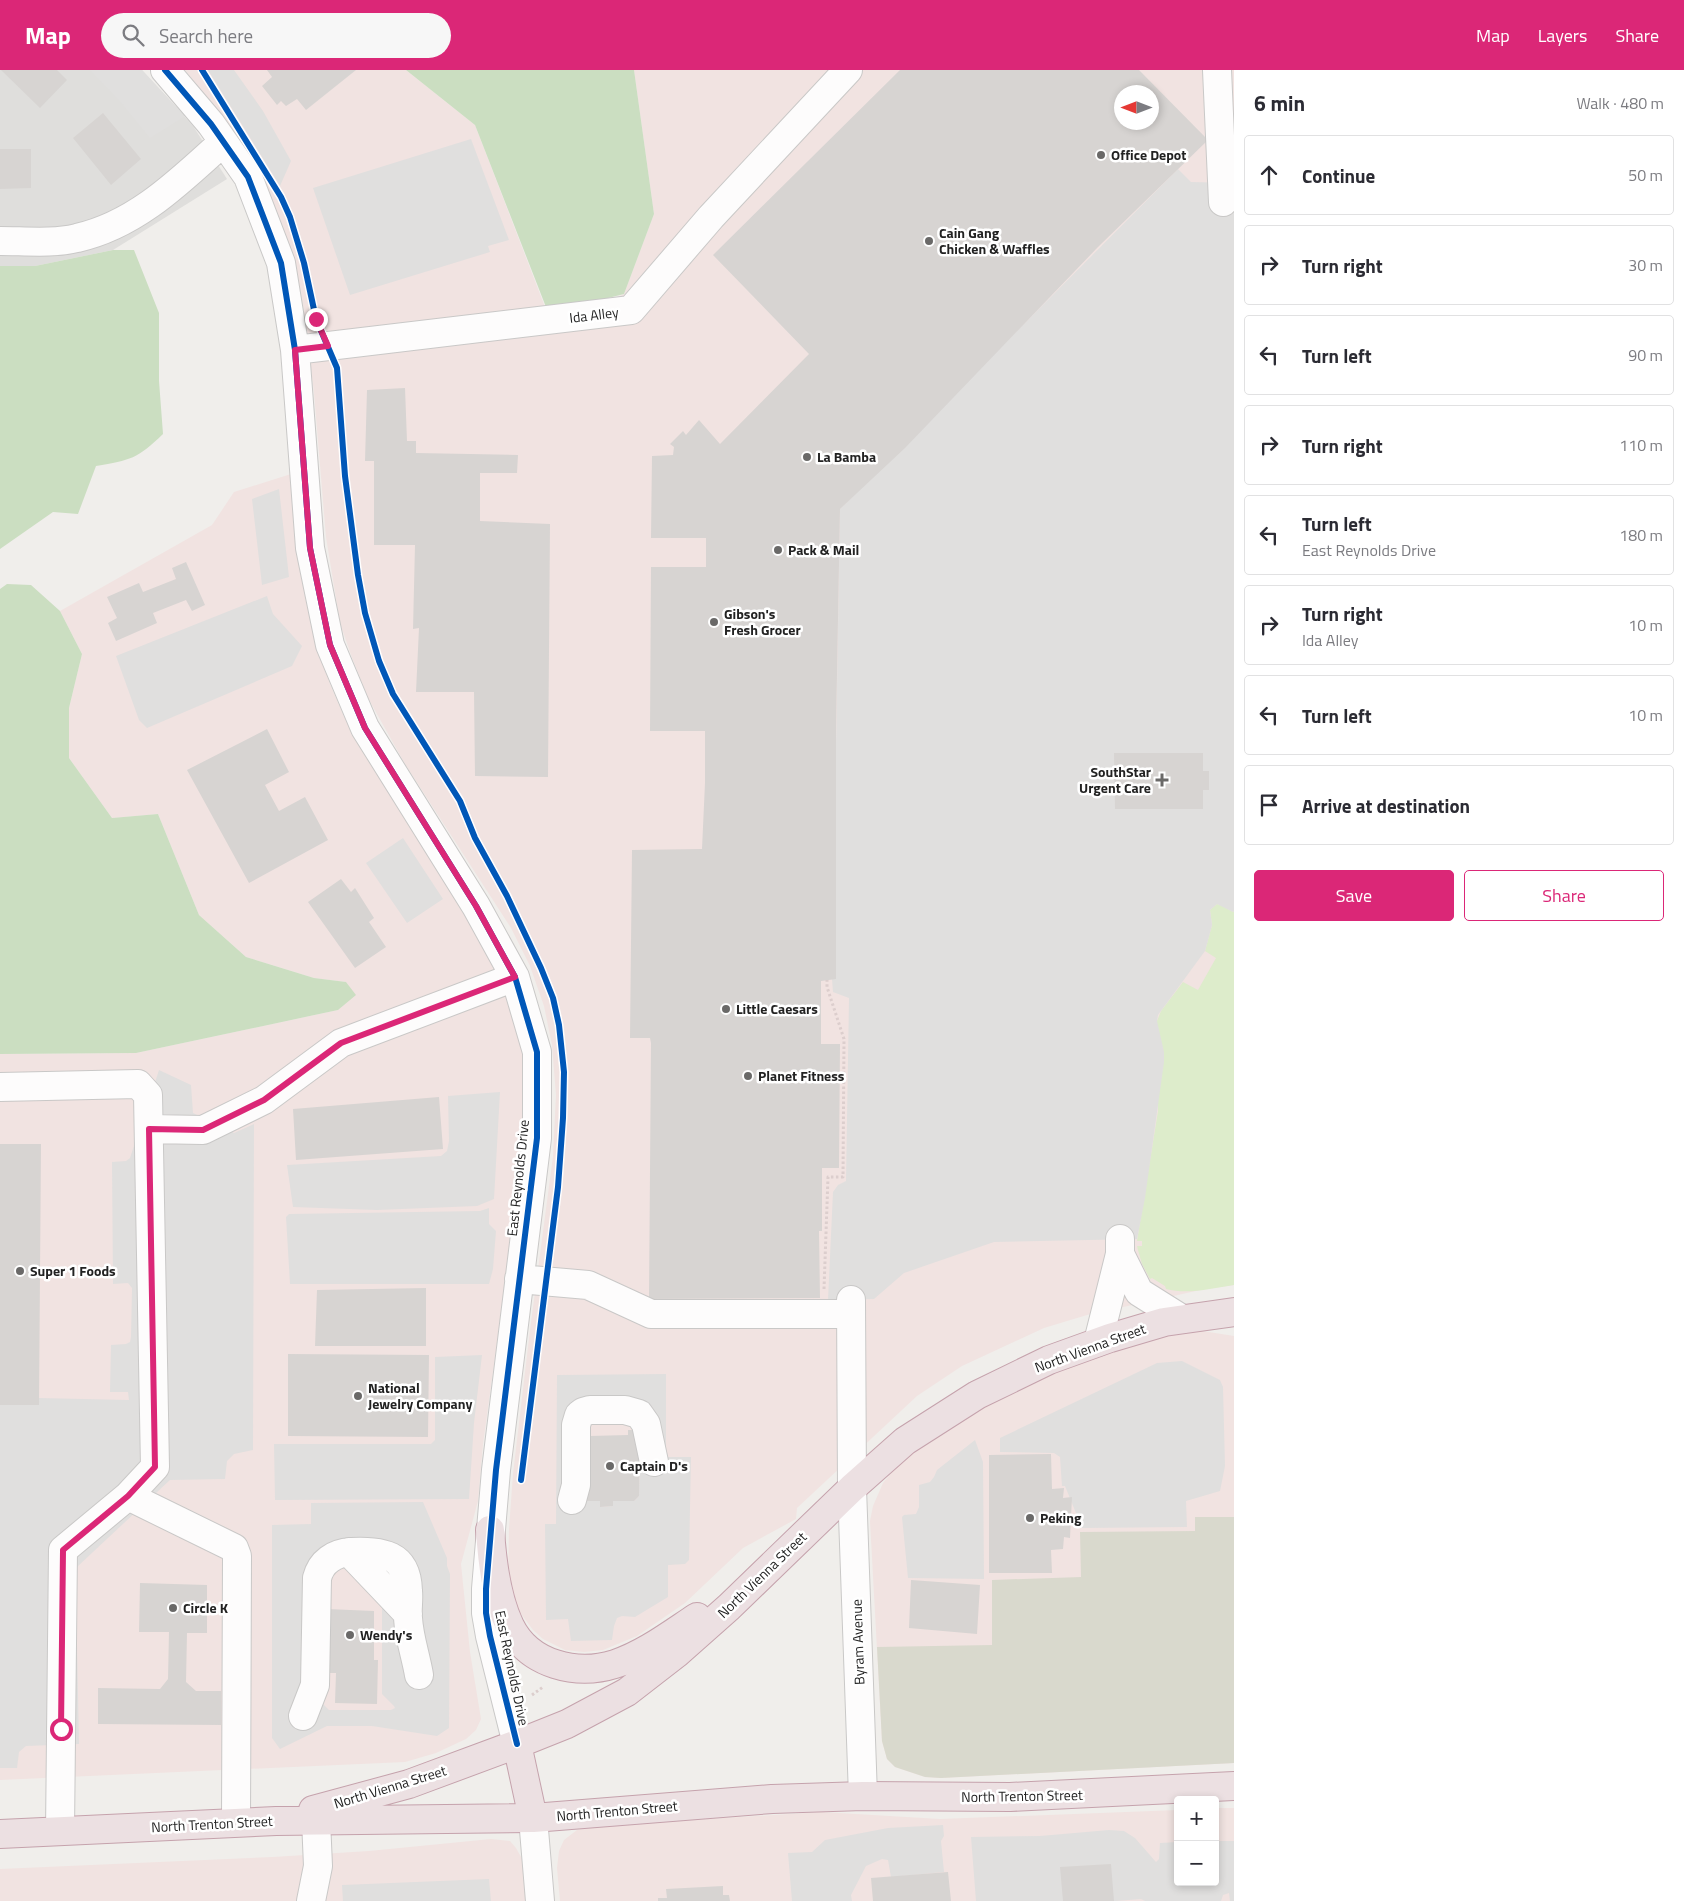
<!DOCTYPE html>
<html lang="en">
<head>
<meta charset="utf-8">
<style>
	:root { --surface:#fff; --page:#f7f7f7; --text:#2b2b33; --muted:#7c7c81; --line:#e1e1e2; --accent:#db2777 }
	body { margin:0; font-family:"Titillium Web",sans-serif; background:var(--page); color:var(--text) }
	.controls { position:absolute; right:15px; bottom:15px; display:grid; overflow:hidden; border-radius:5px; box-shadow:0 2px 8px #0003 }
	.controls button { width:45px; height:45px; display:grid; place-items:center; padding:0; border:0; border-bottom:1px solid var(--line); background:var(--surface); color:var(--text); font:25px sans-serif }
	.compass { position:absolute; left:1114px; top:15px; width:45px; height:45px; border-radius:50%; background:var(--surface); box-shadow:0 2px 8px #0003; rotate:270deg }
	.stop { position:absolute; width:15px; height:15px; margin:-11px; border:4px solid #db2777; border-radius:50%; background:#fff }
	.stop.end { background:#db2777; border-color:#fff; box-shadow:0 1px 5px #0008 }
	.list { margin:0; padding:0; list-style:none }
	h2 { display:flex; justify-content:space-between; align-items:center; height:65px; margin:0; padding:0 20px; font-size:21px }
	h2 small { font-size:16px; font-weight:400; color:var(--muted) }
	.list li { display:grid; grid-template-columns:32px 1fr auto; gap:15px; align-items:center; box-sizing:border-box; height:80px; margin:0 10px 10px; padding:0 10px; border:1px solid var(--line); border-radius:5px }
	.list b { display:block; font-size:19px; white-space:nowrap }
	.list p { margin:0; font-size:16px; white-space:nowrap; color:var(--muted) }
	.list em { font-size:16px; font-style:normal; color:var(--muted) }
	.actions { display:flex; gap:10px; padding:15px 20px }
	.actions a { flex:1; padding:11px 0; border:1px solid var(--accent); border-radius:5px; text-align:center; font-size:18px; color:var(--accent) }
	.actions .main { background:var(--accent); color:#fff }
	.icon { flex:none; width:28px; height:28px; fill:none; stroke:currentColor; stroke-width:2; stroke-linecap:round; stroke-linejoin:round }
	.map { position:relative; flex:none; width:1234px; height:1831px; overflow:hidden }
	header { display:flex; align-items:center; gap:30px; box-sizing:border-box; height:70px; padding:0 25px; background:var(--accent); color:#fff }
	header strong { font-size:24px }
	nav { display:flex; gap:28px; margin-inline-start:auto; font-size:18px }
	.search { width:350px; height:45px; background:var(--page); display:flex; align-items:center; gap:12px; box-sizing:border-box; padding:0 18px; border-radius:28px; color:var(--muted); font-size:19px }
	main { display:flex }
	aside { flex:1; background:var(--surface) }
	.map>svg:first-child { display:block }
	.residential { fill:#dfdedc }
	.commercial { fill:#f1e3e1; fill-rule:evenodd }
	.construction { fill:#d9d9cd }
	.grass { fill:#ddeccb }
	.forest { fill:#cbdec1 }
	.parking { fill:#e0dfde; fill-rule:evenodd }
	.building { fill:#d7d4d2; fill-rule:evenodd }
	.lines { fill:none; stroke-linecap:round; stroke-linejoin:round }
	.minor-casing { stroke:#c9c8c7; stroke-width:30 }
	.highway-casing { stroke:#c5a2ac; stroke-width:30 }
	.path { stroke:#dccecd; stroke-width:3; stroke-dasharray:2.5 2.5; stroke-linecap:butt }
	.minor { stroke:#fdfcfc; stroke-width:28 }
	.highway { stroke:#ece0e2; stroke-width:28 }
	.cycleway-casing { stroke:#fff; stroke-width:9 }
	.cycleway { stroke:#0057b8; stroke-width:6 }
	.route { stroke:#db2777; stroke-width:6 }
	.poi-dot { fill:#6a6968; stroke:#fff; stroke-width:2 }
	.labels { text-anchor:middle; stroke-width:5; stroke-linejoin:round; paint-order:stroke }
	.poi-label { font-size:14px; font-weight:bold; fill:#222; stroke:#fff; text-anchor:start }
	.street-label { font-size:14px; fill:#222; stroke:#fff }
</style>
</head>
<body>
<header>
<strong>Map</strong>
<div class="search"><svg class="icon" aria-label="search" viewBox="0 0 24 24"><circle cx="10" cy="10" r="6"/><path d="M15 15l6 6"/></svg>Search here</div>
<nav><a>Map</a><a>Layers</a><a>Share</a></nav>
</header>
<main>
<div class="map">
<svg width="1234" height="1831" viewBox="0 0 1234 1831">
	<rect width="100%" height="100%" fill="#f0eeeb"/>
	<!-- residential -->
	<path class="residential" d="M 0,0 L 142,0 L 193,56 L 227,109 L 113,180 L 35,196 L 0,196 Z"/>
	<!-- commercial -->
	<path class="commercial" d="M 185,0 L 406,0 L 475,55 L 545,237 L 613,229 L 624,224 L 654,144 L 634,0 L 1234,0 L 1234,1215 L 1205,1219 L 1087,1245 L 1044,1258 L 962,1296 L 917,1326 L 797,1438 L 796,1449 L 743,1478 L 685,1533 L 637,1566 L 603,1580 L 584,1582 L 565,1580 L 543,1569 L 533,1560 L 516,1537 L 508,1509 L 509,1459 L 513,1404 L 530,1260 L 553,1086 L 556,1025 L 552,975 L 544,936 L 530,896 L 511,858 L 405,694 L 368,628 L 351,585 L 340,553 L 326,467 L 314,323 L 304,241 L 296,202 L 227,54 ZM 1122,22 L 1152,22 L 1152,52 L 1122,52 Z
		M 291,404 L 305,527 L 317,579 L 330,614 L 343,644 L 359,674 L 426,776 L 500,904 L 525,988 L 523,1066 L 519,1113 L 483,1374 L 478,1431 L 461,1494 L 470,1582 L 481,1649 L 476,1660 L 466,1669 L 436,1683 L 405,1692 L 0,1710 L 0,984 L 136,983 L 338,940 L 355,925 L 346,912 L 314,908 L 246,887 L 199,845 L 158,744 L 112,748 L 69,688 L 69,638 L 82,584 L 60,541 L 212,455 L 234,422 Z
		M 1190,1259 L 1234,1266 L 1234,1693 L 941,1708 L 925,1707 L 895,1697 L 887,1689 L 882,1671 L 870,1451 L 873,1436 L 883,1413 L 896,1397 L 927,1371 L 976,1340 L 1021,1316 L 1114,1278 Z
		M 1215,1738 L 1234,1738 L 1234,1831 L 560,1831 L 557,1798 L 559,1781 L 564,1770 L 577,1760 L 595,1756 L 822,1742 L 940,1749 L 1178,1740 L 1178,1812 L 1215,1812 Z
		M 491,1769 L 510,1771 L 516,1778 L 525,1794 L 530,1831 L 0,1831 L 0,1799 L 273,1787 L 369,1781 Z"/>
	<!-- construction -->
	<path class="construction" d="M 1195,1447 L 1234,1447 L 1234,1693 L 941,1708 L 925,1707 L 895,1697 L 887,1689 L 882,1671 L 877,1577 L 992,1575 L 992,1510 L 1081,1507 L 1080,1462 L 1195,1461 Z"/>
	<!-- grass -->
	<path class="grass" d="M 1217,834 L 1221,835 L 1233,842 L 1234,841 L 1234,1215 C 1212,1218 1188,1225 1166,1219 L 1165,1216 L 1152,1208 L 1150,1209 L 1142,1194 L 1138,1180 L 1137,1176 L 1142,1176 L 1142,1171 L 1137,1171 L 1158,1041 L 1157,951 L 1161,941 L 1183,912 L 1198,920 L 1216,888 L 1205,881 L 1212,855 L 1210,840 Z"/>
	<!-- forest -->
	<path class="forest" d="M 406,0 L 634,0 L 654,144 L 624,224 L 596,231 L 546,237 L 475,55 Z
		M 113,180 L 134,180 L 159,243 L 159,311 L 163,364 C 137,389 131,390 96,396 L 78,444 L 53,442 L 0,479 L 0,196 L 35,196 Z
		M 7,514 L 31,515 L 60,541 L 82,584 L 69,638 L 69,688 L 112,748 L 158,744 L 199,845 L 246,887 L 314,908 L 346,912 L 356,925 L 338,940 L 136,983 L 0,984 L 0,519 Z"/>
	<!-- parking -->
	<path class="parking" d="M 90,0 L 142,0 L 185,46 L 150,68 L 120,31 Z
		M 208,0 L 234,0 L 263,41 L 291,91 L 280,116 Z
		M 471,69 L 509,170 L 488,176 L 490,182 L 350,225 L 313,118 Z
		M 1178,99 L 1191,112 L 1234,113 L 1234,841 L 1233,842 L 1217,834 L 1210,840 L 1212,855 L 1205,881 L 1158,945 L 1157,951 L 1164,982 L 1164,992 L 1145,1128 L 1137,1169 L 994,1172 L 904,1203 L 874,1229 L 828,1230 L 833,1122 L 838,1115 L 846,1111 L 849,928 L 833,922 L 832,909 L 840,439 Z
		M 279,419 L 289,507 L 262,515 L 252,429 Z
		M 267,526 L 273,544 L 302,576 L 292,596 L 147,658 L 139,650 L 116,586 Z
		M 403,768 L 443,829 L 407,853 L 366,793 Z
		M 159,1000 L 191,1015 L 193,1043 L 234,1063 L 254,1054 L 253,1380 L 234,1384 L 227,1391 L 225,1409 L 170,1410 L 77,1497 L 77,1574 L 79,1674 L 26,1676 L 19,1682 L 17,1698 L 0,1698 L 0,1335 L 39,1335 L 39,1328 L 129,1330 L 128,1322 L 110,1322 L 111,1275 L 126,1274 L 130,1272 L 131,1267 L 132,1218 L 128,1213 L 113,1214 L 112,1092 L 126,1091 L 130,1088 Z
		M 500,1022 L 494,1129 L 477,1136 L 377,1140 L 293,1137 L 287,1095 L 441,1086 L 447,1081 L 449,1071 L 448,1026 Z
		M 489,1138 L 489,1154 L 496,1161 L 493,1199 L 489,1214 L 290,1214 L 286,1147 L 289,1144 L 480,1141 Z
		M 482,1285 L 474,1353 L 469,1429 L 275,1430 L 274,1374 L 431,1374 L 435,1370 L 435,1287 Z
		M 1182,1291 L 1220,1310 L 1223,1317 L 1225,1396 L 1220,1421 L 1186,1431 L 1187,1457 L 1082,1458 L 1065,1416 L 1062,1416 L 1060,1387 L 1054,1383 L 1000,1382 L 1000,1368 L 1157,1293 Z
		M 666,1304 L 666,1387 L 691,1387 L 689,1490 L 685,1494 L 668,1495 L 668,1527 L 635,1547 L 622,1546 L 617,1548 L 614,1556 L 612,1570 L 571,1571 L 568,1549 L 546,1550 L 545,1454 L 556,1454 L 557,1305 ZM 588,1349 L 636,1352 L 640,1365 L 639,1426 L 634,1431 L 613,1431 L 613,1436 L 600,1437 L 600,1431 L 585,1431 Z
		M 975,1370 L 983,1392 L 984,1509 L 908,1508 L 902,1447 L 904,1445 L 916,1444 L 919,1437 L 919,1415 L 930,1412 L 934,1407 L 937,1400 Z
		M 423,1432 L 447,1488 L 447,1496 L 450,1504 L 449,1658 L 437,1666 L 372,1656 L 327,1656 L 280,1679 L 272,1668 L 272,1455 L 311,1454 L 311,1433 ZM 347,1493 L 382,1536 L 382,1624 L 394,1636 L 395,1638 L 391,1640 L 329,1640 L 323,1634 L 329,1503 Z
		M 943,1755 L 944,1766 L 941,1771 L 944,1802 L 891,1807 L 888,1790 L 882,1789 L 866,1796 L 851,1825 L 852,1831 L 792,1831 L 788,1783 L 812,1782 L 825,1770 L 888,1758 Z
		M 1109,1760 L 1124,1761 L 1135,1768 L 1156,1792 L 1159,1789 L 1160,1773 L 1178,1772 L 1178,1812 L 1215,1812 L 1215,1771 L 1234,1771 L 1234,1831 L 1230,1831 L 1229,1823 L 1223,1825 L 1221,1831 L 1145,1831 L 1141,1829 L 1116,1831 L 976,1831 L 971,1767 L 1040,1766 Z
		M 489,1809 L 491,1831 L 343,1831 L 342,1815 Z"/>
	<!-- building -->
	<path class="building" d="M 1,0 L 57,0 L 67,10 L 40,38 Z
		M 267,0 L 356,0 L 306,40 L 297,29 L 286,36 L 281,31 L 277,35 L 262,16 L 272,7 Z
		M 900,0 L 1139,0 L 1208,70 L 1098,177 L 905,378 L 840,439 L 836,660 L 836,909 L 821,911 L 821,974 L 840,974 L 839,1098 L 822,1098 L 822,1161 L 819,1161 L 820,1228 L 649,1229 L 651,973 L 650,968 L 630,968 L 632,780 L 702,779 L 705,713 L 705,661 L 650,661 L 651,497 L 706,497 L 706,468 L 651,468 L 652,386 L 673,385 L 674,377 L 670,374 L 683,361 L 686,365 L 699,350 L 720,374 L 809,284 L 713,185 ZM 1122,22 L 1152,22 L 1152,52 L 1122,52 Z
		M 103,43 L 141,89 L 111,115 L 73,68 Z
		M 0,79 L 31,79 L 31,118 L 0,119 Z
		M 405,318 L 407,371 L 416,371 L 416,383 L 518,385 L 517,403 L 480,403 L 480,451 L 550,454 L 548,707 L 475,706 L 474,622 L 416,622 L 419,558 L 413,559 L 415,475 L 374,475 L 374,391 L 365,391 L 367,320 Z
		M 186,492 L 205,535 L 192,541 L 186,530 L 153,543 L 157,553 L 116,571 L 108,553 L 117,548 L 107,527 L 139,513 L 143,522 L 176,509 L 172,498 Z
		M 267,659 L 289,702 L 265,715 L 279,741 L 305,727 L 328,770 L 249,813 L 187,700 Z
		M 1114,683 L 1203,683 L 1203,701 L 1209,701 L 1209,720 L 1203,720 L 1203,739 L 1115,739 Z
		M 341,809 L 351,822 L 355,818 L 374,848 L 369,852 L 386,877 L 355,898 L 308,832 Z
		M 439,1027 L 443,1079 L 296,1090 L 293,1039 Z
		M 0,1074 L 41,1074 L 39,1335 L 0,1335 Z
		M 426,1218 L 426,1276 L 315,1276 L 317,1220 Z
		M 288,1284 L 429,1285 L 428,1367 L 288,1366 Z
		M 628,1360 L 635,1360 L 640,1365 L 639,1426 L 634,1431 L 613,1431 L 613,1436 L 600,1437 L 600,1431 L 585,1431 L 590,1366 L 628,1365 Z
		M 1051,1384 L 1052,1419 L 1064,1418 L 1063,1428 L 1072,1427 L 1070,1468 L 1064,1467 L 1063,1479 L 1051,1480 L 1052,1503 L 989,1503 L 989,1385 Z
		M 911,1510 L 980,1515 L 977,1564 L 909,1558 Z
		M 140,1513 L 207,1515 L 207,1563 L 187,1563 L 186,1612 L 196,1621 L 221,1621 L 221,1655 L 98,1654 L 98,1618 L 160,1619 L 168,1609 L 169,1562 L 139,1562 Z
		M 327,1539 L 374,1541 L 374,1590 L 378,1590 L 377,1634 L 335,1633 L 336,1603 L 326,1603 Z
		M 1111,1794 L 1114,1831 L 1063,1831 L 1060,1797 Z
		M 948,1802 L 951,1831 L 873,1831 L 871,1808 Z
		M 723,1816 L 723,1825 L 729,1825 L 730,1831 L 658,1831 L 658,1828 L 667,1828 L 666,1819 Z"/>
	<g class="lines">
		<defs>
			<path id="minor" d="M 165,0 L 211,54 L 248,107 L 281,193 L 295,280 L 310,478 L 330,575 L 365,658 L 476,836 L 515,907 L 537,982 L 537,1068 L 496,1400 L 486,1519 L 486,1543 L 490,1566 L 517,1674
				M 1217,0 L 1223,132
				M 0,171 C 25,171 53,174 77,168 C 136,155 180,111 223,72
				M 295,280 L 631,240 L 711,147 L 848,0
				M 0,1017 L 138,1014 L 148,1025 L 155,1397 L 128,1426 L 63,1480 L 60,1761
				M 149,1059 L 203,1060 L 264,1030 L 341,973 L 515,907
				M 1120,1184 L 1139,1222 L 1182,1249
				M 519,1209 L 588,1215 L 651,1244 L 851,1244
				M 851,1230 L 852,1418 L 863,1726
				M 1098,1272 L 1120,1184 L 1120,1169
				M 128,1426 L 234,1478 L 237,1486 L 236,1752
				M 572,1430 L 576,1415 L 576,1355 L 579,1345 L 583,1342 L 590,1340 L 625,1340 L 639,1344 L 646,1354 L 654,1392
				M 349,1482 L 408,1544
				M 303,1646 L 315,1615 L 317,1508 C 321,1492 334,1483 351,1482 C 382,1481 407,1483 408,1521 C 409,1530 407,1539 408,1548 C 409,1567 416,1587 419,1605
				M 533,1748 L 540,1831
				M 311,1831 L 318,1796 L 316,1750"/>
			<path id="highway" d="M 490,1460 C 492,1492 496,1527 510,1556 C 529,1595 577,1606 615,1594 C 645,1584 671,1564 697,1547
				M 517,1674 L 533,1748
				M 313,1740 L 409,1714 L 517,1674 L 567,1654 L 627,1622 L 676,1584 L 729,1537 L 852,1418 L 905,1371 L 977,1325 L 1049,1290 L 1110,1268 L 1164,1252 L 1234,1242
				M 0,1764 L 276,1751 L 533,1748 L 772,1729 L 863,1726 L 1010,1727 L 1234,1716"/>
		</defs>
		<!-- minor casing -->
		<use href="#minor" class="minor-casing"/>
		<!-- highway casing -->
		<use href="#highway" class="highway-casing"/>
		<!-- path -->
		<path class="path" d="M 824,1219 L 828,1107 L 843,1107 L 844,969 L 827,917 L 827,910
			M 532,1625 L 543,1617"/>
		<!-- minor -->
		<use href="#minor" class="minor"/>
		<!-- highway -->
		<use href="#highway" class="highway"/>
		<defs>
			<path id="cycleway" d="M 165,0 L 211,54 L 248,107 L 281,193 L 295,280 L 310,478 L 330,575 L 365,658 L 476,836 L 515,907 L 537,982 L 537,1068 L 496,1400 L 486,1519 L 486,1543 L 490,1566 L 517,1674
				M 202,0 L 281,127 L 290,147 L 304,193 L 316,249 L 337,298 L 345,406 L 358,505 L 365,543 L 379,591 L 393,624 L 460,731 L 475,768 L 507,826 L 541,898 L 553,928 L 559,955 L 564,1002 L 563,1048 L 558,1117 L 521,1410"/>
		</defs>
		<!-- cycleway casing -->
		<use href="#cycleway" class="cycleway-casing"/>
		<!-- cycleway -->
		<use href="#cycleway" class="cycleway"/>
	</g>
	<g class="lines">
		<!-- route -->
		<path class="route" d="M 61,1659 L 63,1480 L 128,1426 L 155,1397 L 149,1059 L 203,1060 L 264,1030 L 341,973 L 515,907 L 476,836 L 365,658 L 330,575 L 310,478 L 295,280 L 328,276 L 316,249"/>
	</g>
	<!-- markers -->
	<g class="poi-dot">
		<circle cx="1101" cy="85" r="5"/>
		<circle cx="929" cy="171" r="5"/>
		<circle cx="807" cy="387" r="5"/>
		<circle cx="778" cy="480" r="5"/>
		<circle cx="714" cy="552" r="5"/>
		<path d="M1159.5 702.5h5v5h5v5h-5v5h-5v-5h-5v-5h5z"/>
		<circle cx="726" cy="939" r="5"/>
		<circle cx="748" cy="1006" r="5"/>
		<circle cx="20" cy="1201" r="5"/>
		<circle cx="358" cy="1326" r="5"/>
		<circle cx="610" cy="1396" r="5"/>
		<circle cx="1030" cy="1448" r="5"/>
		<circle cx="173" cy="1538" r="5"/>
		<circle cx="350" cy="1565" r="5"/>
	</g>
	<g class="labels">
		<!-- poi labels -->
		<g class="poi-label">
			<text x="1111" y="90">Office Depot</text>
			<text x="939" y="168">Cain Gang<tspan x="939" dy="16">Chicken &amp; Waffles</tspan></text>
			<text x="817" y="392">La Bamba</text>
			<text x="788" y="485">Pack &amp; Mail</text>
			<text x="724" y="549">Gibson's<tspan x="724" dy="16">Fresh Grocer</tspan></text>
			<text x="1151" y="707" text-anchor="end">SouthStar<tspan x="1151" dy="16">Urgent Care</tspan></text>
			<text x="736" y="944">Little Caesars</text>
			<text x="758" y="1011">Planet Fitness</text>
			<text x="30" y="1206">Super 1 Foods</text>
			<text x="368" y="1323">National<tspan x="368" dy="16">Jewelry Company</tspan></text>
			<text x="620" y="1401">Captain D's</text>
			<text x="1040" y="1453">Peking</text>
			<text x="183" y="1543">Circle K</text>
			<text x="360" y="1570">Wendy's</text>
		</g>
		<!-- street labels -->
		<g class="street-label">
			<text transform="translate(594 245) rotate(-7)" y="5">Ida Alley</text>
			<text transform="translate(518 1108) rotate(-84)" y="5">East Reynolds Drive</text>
			<text transform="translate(1090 1278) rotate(-20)" y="5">North Vienna Street</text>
			<text transform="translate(762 1505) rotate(-44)" y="5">North Vienna Street</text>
			<text transform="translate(858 1572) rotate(-92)" y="5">Byram Avenue</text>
			<text transform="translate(512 1598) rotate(78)" y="5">East Reynolds Drive</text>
			<text transform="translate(390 1717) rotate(-17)" y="5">North Vienna Street</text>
			<text transform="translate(1022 1726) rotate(-1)" y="5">North Trenton Street</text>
			<text transform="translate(617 1741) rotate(-5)" y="5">North Trenton Street</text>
			<text transform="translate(212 1754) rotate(-3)" y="5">North Trenton Street</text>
		</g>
	</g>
</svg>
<div class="controls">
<button>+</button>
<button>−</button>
</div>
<svg class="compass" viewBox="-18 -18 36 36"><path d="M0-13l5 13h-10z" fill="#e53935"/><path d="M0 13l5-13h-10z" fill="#7c7c81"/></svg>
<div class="stop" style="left:61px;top:1659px"></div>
<div class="stop end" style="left:316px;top:249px"></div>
</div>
<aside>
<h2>6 min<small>Walk · 480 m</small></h2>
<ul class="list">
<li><svg class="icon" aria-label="ahead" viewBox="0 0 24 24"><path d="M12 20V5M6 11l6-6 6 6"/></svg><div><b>Continue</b></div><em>50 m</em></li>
<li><svg class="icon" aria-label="right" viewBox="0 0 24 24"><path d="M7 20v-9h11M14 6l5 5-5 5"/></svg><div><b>Turn right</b></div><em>30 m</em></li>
<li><svg class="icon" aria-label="left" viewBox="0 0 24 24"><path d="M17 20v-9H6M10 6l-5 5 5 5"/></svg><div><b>Turn left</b></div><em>90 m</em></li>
<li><svg class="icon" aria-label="right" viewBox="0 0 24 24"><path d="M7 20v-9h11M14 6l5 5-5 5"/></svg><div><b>Turn right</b></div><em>110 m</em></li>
<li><svg class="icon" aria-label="left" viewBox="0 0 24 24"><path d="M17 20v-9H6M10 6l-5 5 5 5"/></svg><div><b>Turn left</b><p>East Reynolds Drive</p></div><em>180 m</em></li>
<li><svg class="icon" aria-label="right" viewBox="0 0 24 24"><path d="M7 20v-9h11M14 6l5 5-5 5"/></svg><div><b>Turn right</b><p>Ida Alley</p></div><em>10 m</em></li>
<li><svg class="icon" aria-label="left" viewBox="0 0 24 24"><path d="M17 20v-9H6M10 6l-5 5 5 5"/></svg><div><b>Turn left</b></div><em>10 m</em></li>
<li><svg class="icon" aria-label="arrive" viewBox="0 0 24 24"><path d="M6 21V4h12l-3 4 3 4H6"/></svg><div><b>Arrive at destination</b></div></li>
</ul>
<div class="actions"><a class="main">Save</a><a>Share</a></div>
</aside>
</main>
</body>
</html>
